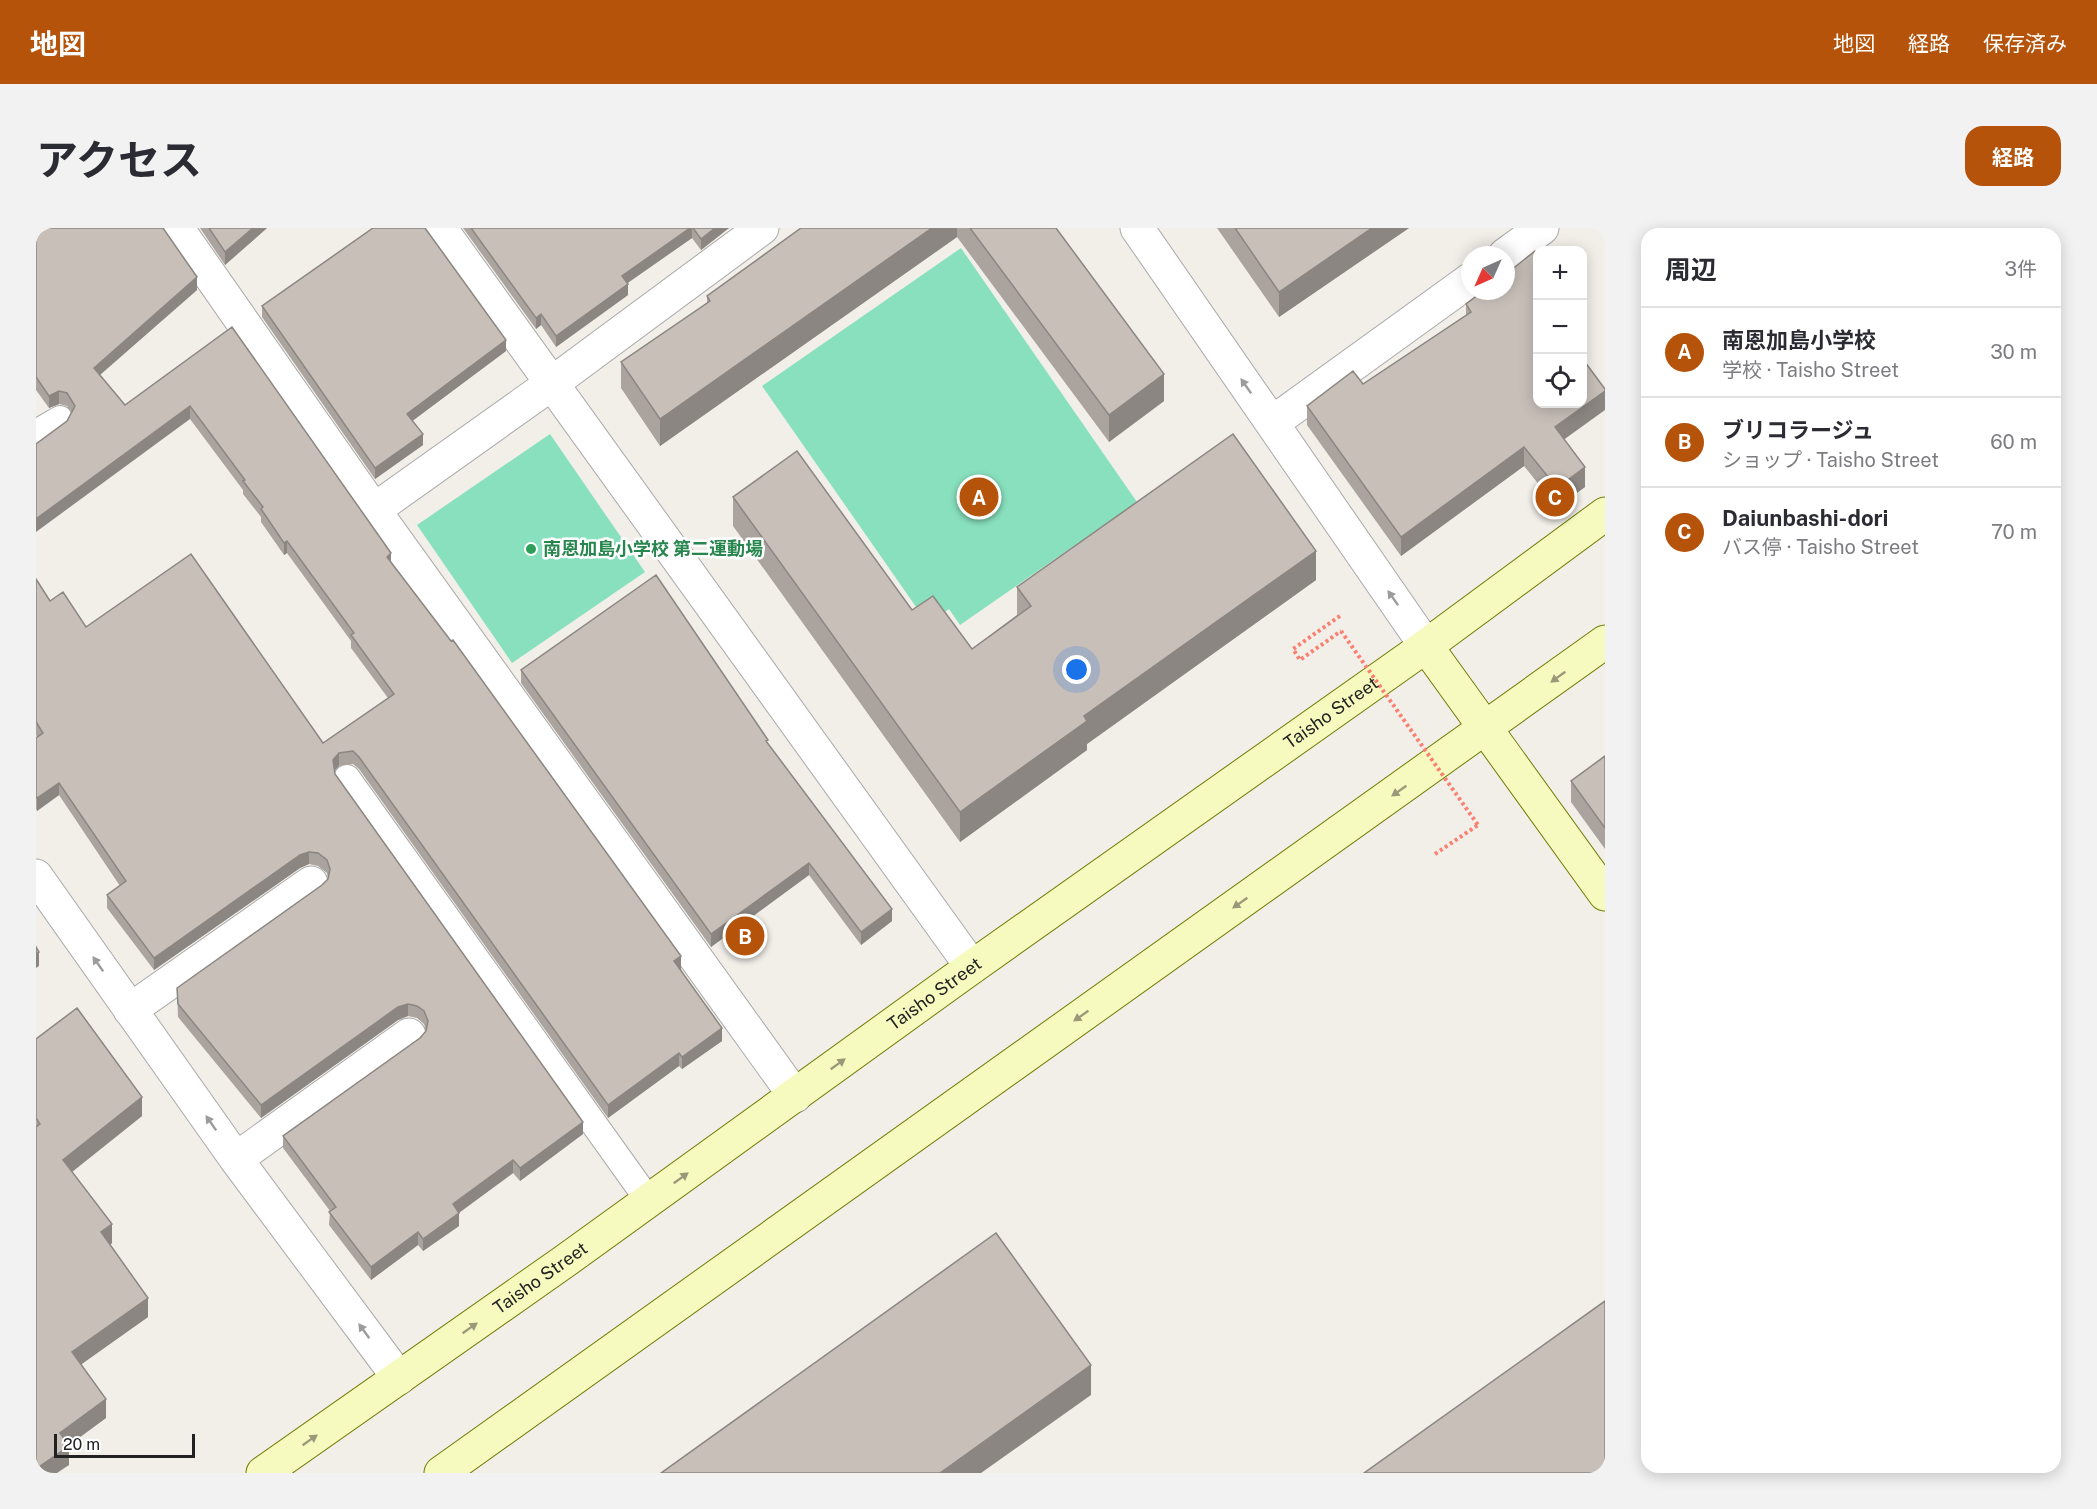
<!DOCTYPE html>
<html lang="ja">
<head>
<meta charset="utf-8">
<style>
	:root { --surface:#fff; --page:#f2f2f3; --text:#2b2b33; --muted:#7c7c81; --line:#e1e1e2; --accent:#b45309 }
	body { margin:0; font-family:"Public Sans","Noto Sans JP",sans-serif; background:var(--page); color:var(--text) }
	.controls { position:absolute; right:18px; top:18px; display:grid; overflow:hidden; border-radius:12px; box-shadow:0 3px 15px #0003 }
	.controls button { width:54px; height:54px; display:grid; place-items:center; padding:0; border:0; border-bottom:2px solid var(--line); background:var(--surface); color:var(--text); font:30px sans-serif }
	.compass { position:absolute; left:1425px; top:18px; width:54px; height:54px; border-radius:50%; background:var(--surface); box-shadow:0 3px 15px #0003; rotate:225deg }
	.scale { position:absolute; left:18px; bottom:15px; width:141px; box-sizing:border-box; padding-left:6px; border:3px solid #222; border-top:0; font-size:16px; line-height:21px; white-space:nowrap; color:#222; -webkit-text-stroke:4px #fff; paint-order:stroke }
	.you { position:absolute; left:1041px; top:442px; width:21px; height:21px; margin:-15px; border:4px solid #fff; border-radius:50%; background:#1a73e8; box-shadow:0 0 0 9px #1a73e833 }
	.badge { display:grid; place-items:center; width:39px; height:39px; border-radius:50%; background:var(--accent); color:#fff; font-size:20px; font-weight:700 }
	.pin { position:absolute; translate:-50% -50%; border:3px solid #fff; box-shadow:0 2px 6px #0006 }
	.list { margin:0; padding:0; list-style:none }
	h2 { display:flex; justify-content:space-between; align-items:center; height:78px; margin:0; padding:0 24px; font-size:26px }
	h2 small { font-size:20px; font-weight:400; color:var(--muted) }
	.list li { display:grid; grid-template-columns:39px 1fr auto; gap:18px; align-items:center; box-sizing:border-box; height:90px; padding:0 24px; border-top:2px solid var(--line) }
	.list b { display:block; font-size:22px; white-space:nowrap }
	.list p { margin:0; font-size:20px; white-space:nowrap; color:var(--muted) }
	.list em { font-size:20px; font-style:normal; color:var(--muted) }
	.icon { flex:none; width:33px; height:33px; fill:none; stroke:currentColor; stroke-width:2; stroke-linecap:round; stroke-linejoin:round }
	.map { position:relative; flex:none; width:1569px; height:1245px; overflow:hidden; border-radius:18px }
	header { display:flex; align-items:center; gap:36px; box-sizing:border-box; height:84px; padding:0 30px; background:var(--accent); color:#fff }
	header strong { font-size:28px }
	nav { display:flex; gap:33px; margin-inline-start:auto; font-size:21px }
	.intro { display:flex; align-items:center; justify-content:space-between; box-sizing:border-box; height:144px; padding:0 36px }
	h1 { margin:0; font-size:42px }
	.button { padding:15px 27px; border-radius:18px; background:var(--accent); color:#fff; font-size:21px; font-weight:700 }
	main { display:flex; gap:36px; padding:0 36px }
	aside { flex:1; background:var(--surface); border-radius:18px; box-shadow:0 3px 15px #0003 }
	.map>svg:first-child { display:block }
	.pitch { fill:#88e0be }
	.lines { fill:none; stroke-linecap:round; stroke-linejoin:round }
	.lane-casing { stroke:#a9a9a9; stroke-width:28 }
	.street-casing { stroke:#a9a9a9; stroke-width:35 }
	.secondary-casing { stroke:#707d05; stroke-width:35 }
	.path { stroke:#fa8072; stroke-width:4; stroke-dasharray:3 3; stroke-linecap:butt }
	.lane { stroke:#fff; stroke-width:26 }
	.street { stroke:#fff; stroke-width:33 }
	.secondary { stroke:#f7fabf; stroke-width:33 }
	.path-bridge { stroke:#fa8072; stroke-width:4; stroke-dasharray:3 3; stroke-linecap:butt }
	.wall { fill:#aba49e }
	.shaded-wall { fill:#8b8681 }
	.building { fill:#c7bfb8; stroke:#8b8681; stroke-width:1.5 }
	.oneway { fill:#9c9c9c }
	.oneway2 { fill:#979978 }
	.leisure-dot { fill:#2e9e5b; stroke:#fff; stroke-width:2 }
	.labels { text-anchor:middle; stroke-width:5; stroke-linejoin:round; paint-order:stroke }
	.leisure-label { font-size:18px; font-weight:bold; fill:#27864d; stroke:#fff; text-anchor:start }
	.street-label { font-size:18px; fill:#222; stroke:#fff }
</style>
</head>
<body>
<header>
<strong>地図</strong>
<nav><a>地図</a><a>経路</a><a>保存済み</a></nav>
</header>
<div class="intro"><h1>アクセス</h1><a class="button">経路</a></div>
<main>
<div class="map">
<svg width="1569" height="1245" viewBox="0 0 1569 1245">
	<rect width="100%" height="100%" fill="#f2efe9"/>
	<!-- pitch -->
	<path class="pitch" d="M 925,20 L 1101,274 L 924,397 L 913,381 L 892,396 L 726,158 Z
		M 514,206 L 609,344 L 476,435 L 381,297 Z"/>
	<g class="lines">
		<defs>
			<path id="lane" d="M 0,205 L 24,191
				M 311,550 L 613,973"/>
			<path id="street" d="M 141,0 L 338,282 L 759,868
				M 404,0 L 936,739
				M 1101,0 L 1390,418
				M 1469,27 L 1506,0
				M 1236,195 L 1434,52
				M 338,282 L 515,156 L 726,0
				M 0,648 L 200,931 L 363,1150
				M 94,782 L 275,655
				M 200,931 L 373,807"/>
			<g id="secondary">
				<path d="M 1390,418 L 1569,666"/>
				<path id="s1" d="M 227,1245 L 529,1033 L 936,739 L 1390,418 L 1569,286"/>
				<path d="M 405,1245 L 1569,414"/>
			</g>
		</defs>
		<!-- lane casing -->
		<use href="#lane" class="lane-casing"/>
		<!-- street casing -->
		<use href="#street" class="street-casing"/>
		<!-- secondary casing -->
		<use href="#secondary" class="secondary-casing"/>
		<!-- path -->
		<path class="path" d="M 1304,388 L 1257,421 L 1264,432 L 1305,403
			M 1399,626 L 1442,597"/>
		<!-- lane -->
		<use href="#lane" class="lane"/>
		<!-- street -->
		<use href="#street" class="street"/>
		<!-- secondary -->
		<use href="#secondary" class="secondary"/>
		<!-- path-bridge -->
		<path class="path-bridge" d="M 1305,403 L 1442,597"/>
	</g>
	<!-- wall -->
	<path class="wall" d="M 0,0 L 161,62 L 64,147 L 89,177 L 196,99 L 355,334 L 645,741 L 686,813 L 646,841 L 643,838 L 572,890 L 323,541 L 317,536 L 303,538 L 298,543 L 299,546 L 547,906 L 484,953 L 477,945 L 423,985 L 423,998 L 387,1023 L 382,1017 L 335,1052 L 293,997 L 294,983 L 247,920 L 247,908 L 384,810 L 390,803 L 388,796 L 381,790 L 372,788 L 362,792 L 225,890 L 142,789 L 141,760 L 286,657 L 292,651 L 291,645 L 282,638 L 273,636 L 264,640 L 118,742 L 71,680 L 71,667 L 84,658 L 23,567 L 1,583 L 0,581 L 0,510 L 1,509 L 0,507 L 0,351 L 14,373 L 50,399 L 287,515 L 352,470 L 315,420 L 315,413 L 251,325 L 248,327 L 225,294 L 225,289 L 207,266 L 207,262 L 154,191 L 31,193 L 35,185 L 31,178 L 23,176 L 13,180 L 0,162 Z
		M 164,0 L 231,0 L 189,37 Z
		M 427,0 L 693,0 L 665,22 L 656,10 L 591,55 L 592,67 L 520,119 L 505,97 L 500,101 Z
		M 765,0 L 1020,0 L 1128,173 L 1073,214 L 921,9 L 624,218 L 585,160 L 585,134 L 671,75 L 671,68 Z
		M 1181,0 L 1373,0 L 1243,89 Z
		M 1430,76 L 1528,211 L 1549,259 L 1521,279 L 1488,238 L 1365,328 L 1271,197 L 1271,178 L 1327,156 L 1430,87 Z
		M 226,78 L 470,123 L 376,193 L 387,217 L 339,251 L 226,89 Z
		M 697,269 L 936,421 L 981,387 L 981,359 L 1280,352 L 1051,516 L 1051,522 L 924,614 L 697,298 Z
		M 485,442 L 732,516 L 856,693 L 825,717 L 773,647 L 675,719 L 485,455 Z
		M 1569,528 L 1569,621 L 1535,574 L 1535,553 Z
		M 0,811 L 106,888 L 36,944 L 76,1015 L 74,1017 L 112,1089 L 45,1136 L 70,1190 L 32,1217 L 33,1237 L 0,1245 Z"/>
	<!-- shaded-wall -->
	<path class="shaded-wall" d="M 217,0 L 231,0 L 189,37 L 189,24 Z
		M 654,0 L 656,0 L 656,10 L 586,59 L 586,48 Z
		M 679,0 L 693,0 L 665,22 L 665,11 Z
		M 896,0 L 921,0 L 921,9 L 624,218 L 624,191 Z
		M 1336,0 L 1373,0 L 1243,89 L 1243,64 Z
		M 161,49 L 161,62 L 58,152 L 58,140 Z
		M 592,56 L 592,67 L 520,119 L 520,108 Z
		M 505,86 L 505,97 L 500,101 L 500,90 Z
		M 470,112 L 470,123 L 371,197 L 371,186 Z
		M 1128,146 L 1128,173 L 1073,214 L 1073,187 Z
		M 23,163 L 23,176 L 13,180 L 13,168 Z
		M 1569,163 L 1569,182 L 1519,218 L 1519,199 Z
		M 154,178 L 154,191 L 0,304 L 0,291 Z
		M 387,206 L 387,217 L 339,251 L 339,240 Z
		M 1488,219 L 1488,238 L 1365,328 L 1365,309 Z
		M 1549,239 L 1549,259 L 1521,279 L 1521,260 Z
		M 251,313 L 251,325 L 248,327 L 248,315 Z
		M 1280,323 L 1280,352 L 1051,516 L 1051,522 L 924,614 L 924,584 L 1048,488 Z
		M 355,325 L 355,338 L 351,329 Z
		M 303,525 L 303,538 L 297,544 L 297,532 Z
		M 23,555 L 23,567 L 1,583 L 1,570 Z
		M 273,624 L 273,636 L 264,640 L 118,742 L 118,730 L 264,627 Z
		M 773,635 L 773,647 L 675,719 L 675,706 Z
		M 856,681 L 856,693 L 825,717 L 825,704 Z
		M 3,724 L 3,738 L 0,740 L 0,726 Z
		M 645,728 L 645,741 L 638,746 L 638,733 Z
		M 372,776 L 372,788 L 362,792 L 225,890 L 225,877 L 362,779 Z
		M 686,800 L 686,813 L 646,841 L 646,829 Z
		M 643,825 L 643,838 L 572,890 L 572,877 Z
		M 106,869 L 106,888 L 27,951 L 27,932 Z
		M 547,894 L 547,906 L 484,953 L 484,940 Z
		M 477,932 L 477,945 L 417,989 L 417,976 Z
		M 423,985 L 423,998 L 387,1023 L 387,1011 Z
		M 76,996 L 76,1015 L 65,1023 L 65,1004 Z
		M 382,1004 L 382,1017 L 335,1052 L 335,1039 Z
		M 112,1070 L 112,1089 L 36,1143 L 36,1124 Z
		M 1055,1137 L 1055,1167 L 945,1245 L 904,1245 Z
		M 70,1171 L 70,1190 L 24,1224 L 24,1205 Z
		M 33,1218 L 33,1237 L 21,1245 L 0,1245 L 0,1241 Z"/>
	<!-- building -->
	<path class="building" d="M 0,0 L 127,0 L 161,49 L 58,140 L 89,177 L 196,99 L 355,325 L 351,329 L 415,413 L 417,412 L 645,728 L 638,733 L 686,800 L 646,829 L 643,825 L 572,877 L 323,529 L 317,523 L 303,525 L 297,532 L 299,546 L 547,894 L 484,940 L 477,932 L 417,976 L 423,985 L 387,1011 L 382,1004 L 335,1039 L 293,984 L 300,979 L 247,908 L 384,810 L 390,803 L 392,793 L 388,783 L 381,778 L 372,776 L 362,779 L 225,877 L 142,776 L 141,760 L 286,657 L 292,651 L 294,641 L 291,632 L 282,625 L 273,624 L 264,627 L 118,730 L 71,667 L 90,653 L 23,555 L 1,570 L 0,568 L 0,510 L 7,505 L 0,494 L 0,351 L 14,373 L 27,364 L 50,399 L 155,326 L 287,515 L 358,466 L 315,407 L 318,405 L 251,313 L 248,315 L 225,281 L 227,279 L 207,253 L 209,252 L 154,178 L 0,291 L 0,216 L 31,193 L 39,178 L 31,165 L 23,163 L 13,168 L 0,149 Z
		M 173,0 L 217,0 L 189,24 Z
		M 337,0 L 389,0 L 470,112 L 371,186 L 387,206 L 339,240 L 226,78 Z
		M 435,0 L 654,0 L 586,48 L 592,56 L 520,108 L 505,86 L 500,90 Z
		M 657,0 L 679,0 L 665,11 Z
		M 765,0 L 896,0 L 624,191 L 585,134 L 674,73 L 671,68 Z
		M 934,0 L 1020,0 L 1128,146 L 1073,187 Z
		M 1199,0 L 1336,0 L 1243,64 Z
		M 1499,23 L 1502,26 L 1502,176 L 1546,176 L 1546,130 L 1569,161 L 1569,163 L 1519,199 L 1549,239 L 1521,260 L 1488,219 L 1365,309 L 1271,178 L 1317,143 L 1327,156 L 1435,84 L 1430,76 L 1447,63 L 1470,63 L 1470,46 Z
		M 1197,206 L 1280,323 L 1048,488 L 1051,493 L 924,584 L 697,269 L 761,223 L 876,382 L 897,368 L 936,421 L 995,378 L 981,359 Z
		M 620,347 L 732,512 L 730,513 L 856,681 L 825,704 L 773,635 L 675,706 L 485,442 Z
		M 1569,528 L 1569,600 L 1535,553 Z
		M 0,719 L 3,724 L 0,726 Z
		M 41,780 L 106,869 L 27,932 L 76,996 L 65,1004 L 112,1070 L 36,1124 L 70,1171 L 24,1205 L 33,1218 L 0,1241 L 0,899 L 4,896 L 0,890 L 0,811 Z
		M 960,1005 L 1055,1137 L 904,1245 L 625,1245 Z
		M 1569,1073 L 1569,1245 L 1328,1245 Z"/>
	<!-- one-way arrows -->
	<defs><path id="oneway-solid" d="M-6-.8H1V-3.2L6.5 0L1 3.2V.8H-6Z" transform="scale(1.5)"/></defs>
	<g class="oneway">
		<use href="#oneway-solid" transform="translate(1210 158) rotate(-125)"/>
		<use href="#oneway-solid" transform="translate(1357 370) rotate(-125)"/>
		<use href="#oneway-solid" transform="translate(62 736) rotate(-125)"/>
		<use href="#oneway-solid" transform="translate(175 895) rotate(-125)"/>
		<use href="#oneway-solid" transform="translate(328 1103) rotate(-126)"/>
	</g>
	<g class="oneway2">
		<use href="#oneway-solid" transform="translate(1522 449) rotate(144)"/>
		<use href="#oneway-solid" transform="translate(1363 563) rotate(145)"/>
		<use href="#oneway-solid" transform="translate(1204 675) rotate(145)"/>
		<use href="#oneway-solid" transform="translate(1045 788) rotate(145)"/>
		<use href="#oneway-solid" transform="translate(802 836) rotate(-36)"/>
		<use href="#oneway-solid" transform="translate(645 950) rotate(-36)"/>
		<use href="#oneway-solid" transform="translate(434 1100) rotate(-35)"/>
		<use href="#oneway-solid" transform="translate(274 1212) rotate(-35)"/>
	</g>
	<!-- markers -->
	<circle class="leisure-dot" cx="495" cy="321" r="6"/>
	<g class="labels">
		<!-- leisure labels -->
		<g class="leisure-label">
			<text x="507" y="327">南恩加島小学校 第二運動場</text>
		</g>
		<!-- street labels -->
		<g class="street-label">
			<text dy="6" stroke="none"><textPath href="#s1" startOffset="1311">Taisho Street</textPath></text>
			<text dy="6" stroke="none"><textPath href="#s1" startOffset="825">Taisho Street</textPath></text>
			<text dy="6" stroke="none"><textPath href="#s1" startOffset="339">Taisho Street</textPath></text>
		</g>
	</g>
</svg>
<div class="controls">
<button>+</button>
<button>−</button>
<button><svg class="icon" aria-label="locate" viewBox="0 0 24 24"><circle cx="12" cy="12" r="6"/><path d="M12 2v4M12 18v4M2 12h4M18 12h4"/></svg></button>
</div>
<svg class="compass" viewBox="-18 -18 36 36"><path d="M0-13l5 13h-10z" fill="#e53935"/><path d="M0 13l5-13h-10z" fill="#7c7c81"/></svg>
<div class="scale">20 m</div>
<div class="you"></div>
<div class="pin badge" style="left:943px;top:269px">A</div>
<div class="pin badge" style="left:709px;top:708px">B</div>
<div class="pin badge" style="left:1519px;top:269px">C</div>
</div>
<aside>
<h2>周辺<small>3件</small></h2>
<ul class="list">
<li><span class="badge">A</span><div><b>南恩加島小学校</b><p>学校 · Taisho Street</p></div><em>30 m</em></li>
<li><span class="badge">B</span><div><b>ブリコラージュ</b><p>ショップ · Taisho Street</p></div><em>60 m</em></li>
<li><span class="badge">C</span><div><b>Daiunbashi-dori</b><p>バス停 · Taisho Street</p></div><em>70 m</em></li>
</ul>
</aside>
</main>
</body>
</html>
